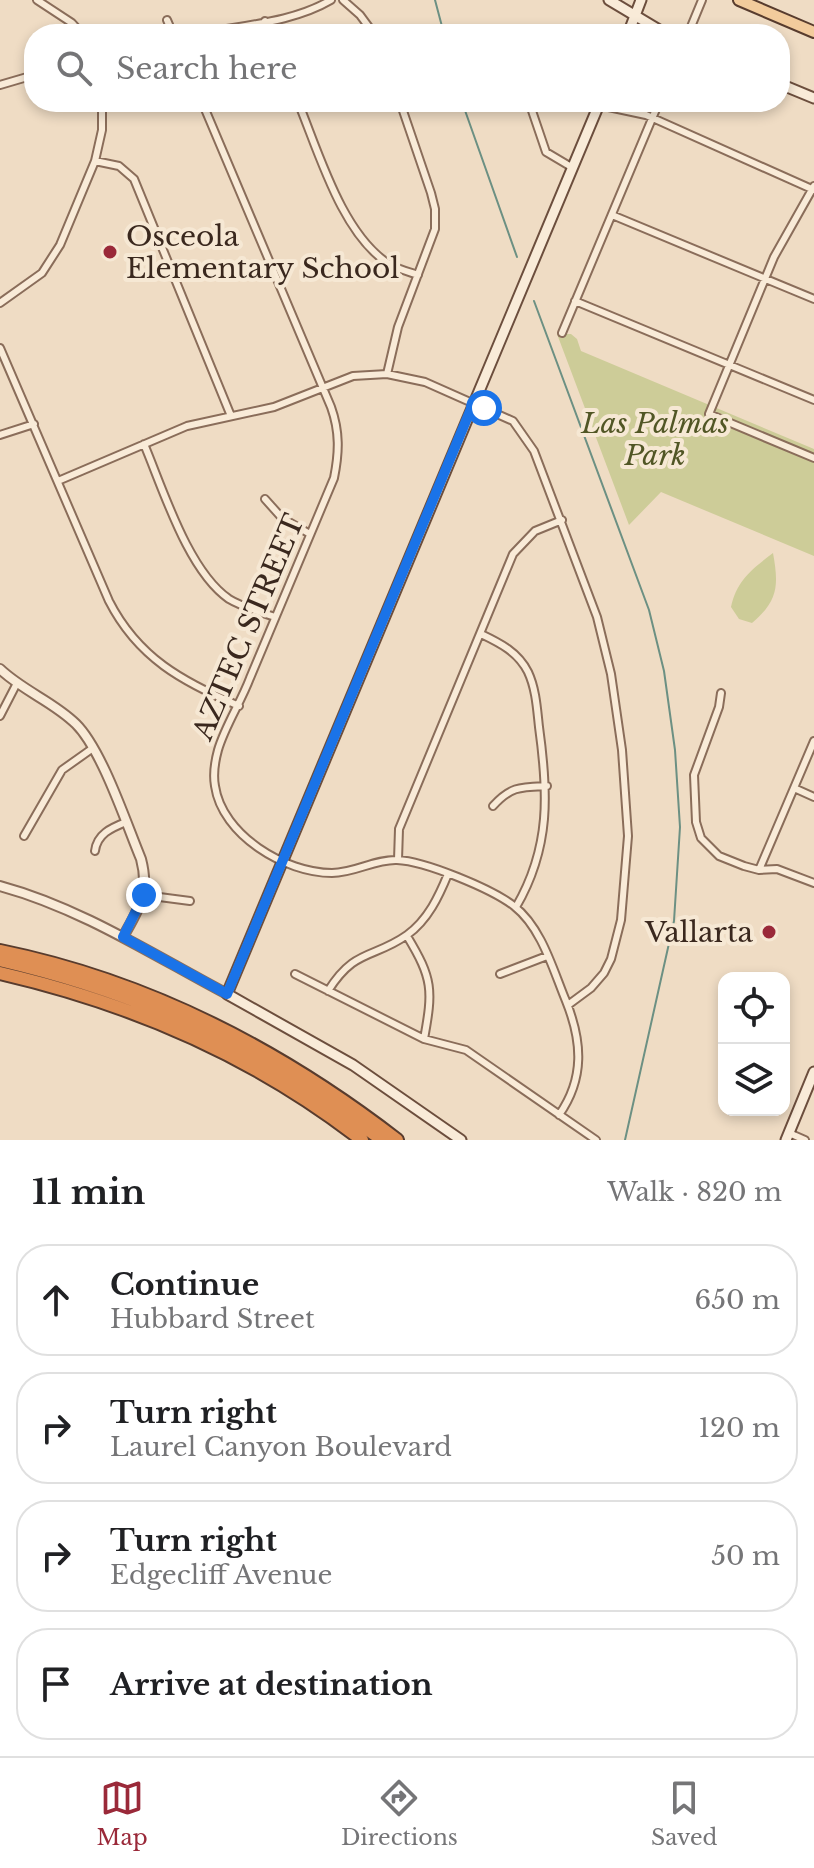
<!DOCTYPE html>
<html lang="en">
<head>
<meta charset="utf-8">
<style>
	:root { --surface:#fff; --page:#f2f2f2; --text:#202124; --muted:#757577; --line:#e0e0e0; --accent:#9a2939 }
	body { margin:0; font-family:"Libre Baskerville",serif; background:var(--page); color:var(--text) }
	.controls { position:absolute; right:24px; bottom:24px; display:grid; overflow:hidden; border-radius:16px; box-shadow:0 4px 12px #0003 }
	.controls button { width:72px; height:72px; display:grid; place-items:center; padding:0; border:0; border-bottom:2px solid var(--line); background:var(--surface); color:var(--text); font:40px sans-serif }
	.stop { position:absolute; width:24px; height:24px; margin:-18px; border:6px solid #1a73e8; border-radius:50%; background:#fff }
	.stop.end { background:#1a73e8; border-color:#fff; box-shadow:0 2px 8px #0008 }
	.list { margin:0; padding:0; list-style:none }
	h2 { display:flex; justify-content:space-between; align-items:center; height:104px; margin:0; padding:0 32px; font-size:34px }
	h2 small { font-size:26px; font-weight:400; color:var(--muted) }
	.list li { display:grid; grid-template-columns:52px 1fr auto; gap:24px; align-items:center; box-sizing:border-box; height:112px; margin:0 16px 16px; padding:0 16px; border:2px solid var(--line); border-radius:32px }
	.list b { display:block; font-size:30px; white-space:nowrap }
	.list p { margin:0; font-size:26px; white-space:nowrap; color:var(--muted) }
	.list em { font-size:26px; font-style:normal; color:var(--muted) }
	.icon { flex:none; width:44px; height:44px; fill:none; stroke:currentColor; stroke-width:2; stroke-linecap:round; stroke-linejoin:round }
	.map { position:relative; flex:none; width:814px; height:1140px; overflow:hidden }
	.search { position:absolute; background:var(--surface); box-shadow:0 4px 12px #0003; left:24px; right:24px; top:24px; height:88px; display:flex; align-items:center; gap:20px; box-sizing:border-box; padding:0 28px; border-radius:32px; color:var(--muted); font-size:30px }
	.sheet { height:616px; background:var(--surface) }
	nav { display:flex; justify-content:space-around; align-items:center; box-sizing:border-box; height:112px; border-top:2px solid var(--line); background:var(--surface); font-size:22px; color:var(--muted) }
	nav a { display:grid; justify-items:center; gap:4px }
	nav .on { color:var(--accent) }
	.map>svg:first-child { display:block }
	.green { fill:#cdcc98 }
	.lines { fill:none; stroke-linecap:round; stroke-linejoin:round }
	.stream { stroke:#6c9083; stroke-width:2 }
	.minor-casing { stroke:#8a6d5a; stroke-width:10 }
	.tertiary-casing { stroke:#8a6d5a; stroke-width:12 }
	.secondary-casing { stroke:#6c4e3d; stroke-width:13 }
	.primary-casing { stroke:#583c2e; stroke-width:14 }
	.motorway-casing { stroke:#583c2e; stroke-width:16 }
	.minor { stroke:#f9ebd8; stroke-width:6 }
	.tertiary { stroke:#f9ebd8; stroke-width:8 }
	.secondary { stroke:#f9ebd8; stroke-width:9 }
	.primary { stroke:#f2cb9c; stroke-width:10 }
	.motorway { stroke:#df8f54; stroke-width:12 }
	.route { stroke:#1a73e8; stroke-width:10 }
	.poi-dot { fill:#9a2939; stroke:#f6e8d4; stroke-width:3 }
	.labels { text-anchor:middle; stroke-width:8; stroke-linejoin:round; paint-order:stroke }
	.poi-label { font-size:28px; fill:#3a281e; stroke:#f6e8d4; text-anchor:start }
	.park-label { font-size:28px; font-style:italic; fill:#515625; stroke:#f6e8d4 }
	.street-label { font-size:28px; fill:#3a281e; stroke:#f6e8d4 }
</style>
</head>
<body>
<div class="map">
<svg width="814" height="1140" viewBox="0 0 814 1140">
	<rect width="100%" height="100%" fill="#efdcc4"/>
	<!-- green -->
	<path class="green" d="M 557,334 L 571,334 L 577,339 L 581,351 L 814,449 L 814,556 L 661,492 L 629,525 Z
		M 773,553 C 779,586 778,601 752,623 L 739,619 L 731,607 C 737,580 752,569 773,553 Z"/>
	<g class="lines">
		<!-- stream -->
		<path class="stream" d="M 435,0 L 444,34
			M 462,102 L 517,257
			M 534,301 L 649,610 L 664,671 L 675,750 L 680,827 L 674,921 L 625,1140"/>
		<defs>
			<path id="minor" d="M 37,0 L 72,23 L 82,34
				M 343,0 L 360,15 L 374,34
				M 167,20 L 173,34
				M 265,21 L 270,34
				M 198,34 C 242,25 292,23 331,0
				M 688,34 L 702,0
				M 0,85 L 34,75
				M 202,102 L 331,407 C 340,432 339,453 334,478 C 306,544 278,611 250,678 C 241,702 225,726 218,750 C 215,761 213,775 215,786 C 222,835 285,873 332,873 C 355,873 375,859 397,860 C 425,861 492,889 514,906 C 542,928 553,970 566,1001 C 582,1041 585,1078 559,1115
				M 298,102 C 319,153 342,234 389,264 C 398,269 409,272 418,275
				M 529,102 L 546,152 L 573,168
				M 599,105 L 646,115 L 814,190
				M 95,161 L 119,166 L 134,179 L 231,416
				M 814,186 L 774,257 L 709,414 L 814,458
				M 612,215 L 814,299
				M 575,301 L 814,400
				M 0,303 L 42,273 L 60,245 L 95,161 L 102,130 L 102,102
				M 562,333 L 659,102
				M 0,348 L 109,601 C 138,658 183,682 239,706
				M 387,374 L 398,327 L 435,229 L 435,209 L 431,193 L 400,102
				M 0,435 L 34,424
				M 144,444 C 163,489 188,571 229,599 C 242,607 261,612 275,617
				M 58,481 L 187,426 L 274,407 L 353,376 L 387,374 L 425,382 L 513,421 L 534,451 L 597,617 L 611,674 L 622,750 L 628,836 L 621,920 L 611,959 L 604,973 L 591,988 L 568,1005
				M 265,499 L 282,518 L 310,534
				M 481,634 C 500,643 518,652 528,672 C 536,689 537,709 539,727 C 548,792 551,847 516,907
				M 721,693 L 719,707 L 694,775 L 696,822 L 701,838 L 719,856 L 744,866 L 759,870 L 777,869 L 814,883
				M 0,716 L 17,683
				M 794,788 L 814,797
				M 493,806 C 511,786 521,787 547,786
				M 24,836 L 62,770 L 93,748
				M 95,851 C 97,834 111,828 126,822
				M 398,860 L 399,829 L 513,554 L 535,531 L 562,520
				M 759,870 L 814,741
				M 144,895 L 190,901
				M 407,936 C 433,979 433,990 424,1039
				M 295,974 L 424,1039 L 466,1050 L 596,1140
				M 500,974 L 547,956
				M 328,991 C 355,948 373,959 407,935 C 428,920 439,896 448,874
				M 789,1133 L 805,1140"/>
			<path id="tertiary" d="M 0,669 C 23,691 54,702 76,724 C 102,750 126,823 141,859 C 150,893 139,908 123,937
				M 0,886 C 81,908 153,955 227,994"/>
			<path id="secondary" d="M 609,0 L 666,34
				M 628,34 L 641,0
				M 780,84 L 814,98
				M 461,1140 L 353,1065 L 227,994 L 600,102
				M 786,1140 L 814,1072"/>
			<path id="primary" d="M 739,0 L 814,32"/>
			<path id="motorway" d="M 0,951 C 147,981 279,1049 397,1140
				M 0,960 C 146,994 262,1049 382,1140
				M 0,973 C 130,1003 256,1057 362,1140"/>
		</defs>
		<!-- minor casing -->
		<use href="#minor" class="minor-casing"/>
		<!-- tertiary casing -->
		<use href="#tertiary" class="tertiary-casing"/>
		<!-- secondary casing -->
		<use href="#secondary" class="secondary-casing"/>
		<!-- primary casing -->
		<use href="#primary" class="primary-casing"/>
		<!-- motorway casing -->
		<use href="#motorway" class="motorway-casing"/>
		<!-- minor -->
		<use href="#minor" class="minor"/>
		<!-- tertiary -->
		<use href="#tertiary" class="tertiary"/>
		<!-- secondary -->
		<use href="#secondary" class="secondary"/>
		<!-- primary -->
		<use href="#primary" class="primary"/>
		<!-- motorway -->
		<use href="#motorway" class="motorway"/>
	</g>
	<g class="lines">
		<!-- route -->
		<path class="route" d="M 144,895 L 123,937 L 227,994 L 473,404 L 484,408"/>
	</g>
	<!-- markers -->
	<g class="poi-dot">
		<circle cx="110" cy="252" r="8"/>
		<circle cx="769" cy="932" r="8"/>
	</g>
	<g class="labels">
		<!-- poi labels -->
		<g class="poi-label">
			<text x="126" y="246">Osceola<tspan x="126" dy="32">Elementary School</tspan></text>
			<text x="753" y="942" text-anchor="end">Vallarta</text>
		</g>
		<!-- park labels -->
		<g class="park-label">
			<text x="655" y="433">Las Palmas<tspan x="655" dy="32">Park</tspan></text>
		</g>
		<!-- street labels -->
		<g class="street-label">
			<text transform="translate(248 627) rotate(-67)" y="10">AZTEC STREET</text>
		</g>
	</g>
</svg>
<div class="controls">
<button><svg class="icon" aria-label="locate" viewBox="0 0 24 24"><circle cx="12" cy="12" r="6"/><path d="M12 2v4M12 18v4M2 12h4M18 12h4"/></svg></button>
<button><svg class="icon" aria-label="layers" viewBox="0 0 24 24"><path d="M12 4l9 5-9 5-9-5zM3 14l9 5 9-5"/></svg></button>
</div>
<div class="stop" style="left:484px;top:408px"></div>
<div class="stop end" style="left:144px;top:895px"></div>
<div class="search"><svg class="icon" aria-label="search" viewBox="0 0 24 24"><circle cx="10" cy="10" r="6"/><path d="M15 15l6 6"/></svg>Search here</div>
</div>
<section class="sheet">
<h2>11 min<small>Walk · 820 m</small></h2>
<ul class="list">
<li><svg class="icon" aria-label="ahead" viewBox="0 0 24 24"><path d="M12 20V5M6 11l6-6 6 6"/></svg><div><b>Continue</b><p>Hubbard Street</p></div><em>650 m</em></li>
<li><svg class="icon" aria-label="right" viewBox="0 0 24 24"><path d="M7 20v-9h11M14 6l5 5-5 5"/></svg><div><b>Turn right</b><p>Laurel Canyon Boulevard</p></div><em>120 m</em></li>
<li><svg class="icon" aria-label="right" viewBox="0 0 24 24"><path d="M7 20v-9h11M14 6l5 5-5 5"/></svg><div><b>Turn right</b><p>Edgecliff Avenue</p></div><em>50 m</em></li>
<li><svg class="icon" aria-label="arrive" viewBox="0 0 24 24"><path d="M6 21V4h12l-3 4 3 4H6"/></svg><div><b>Arrive at destination</b></div></li>
</ul>
</section>
<nav>
<a class="on"><svg class="icon" aria-label="map" viewBox="0 0 24 24"><path d="M3 6l6-2 6 2 6-2v14l-6 2-6-2-6 2zM9 4v14M15 6v14"/></svg>Map</a>
<a><svg class="icon" aria-label="directions" viewBox="0 0 24 24"><path d="M12 3l9 9-9 9-9-9zM9 14v-3h6M13 9l2 2-2 2"/></svg>Directions</a>
<a><svg class="icon" aria-label="saved" viewBox="0 0 24 24"><path d="M7 4h10v16l-5-4-5 4z"/></svg>Saved</a>
</nav>
</body>
</html>
